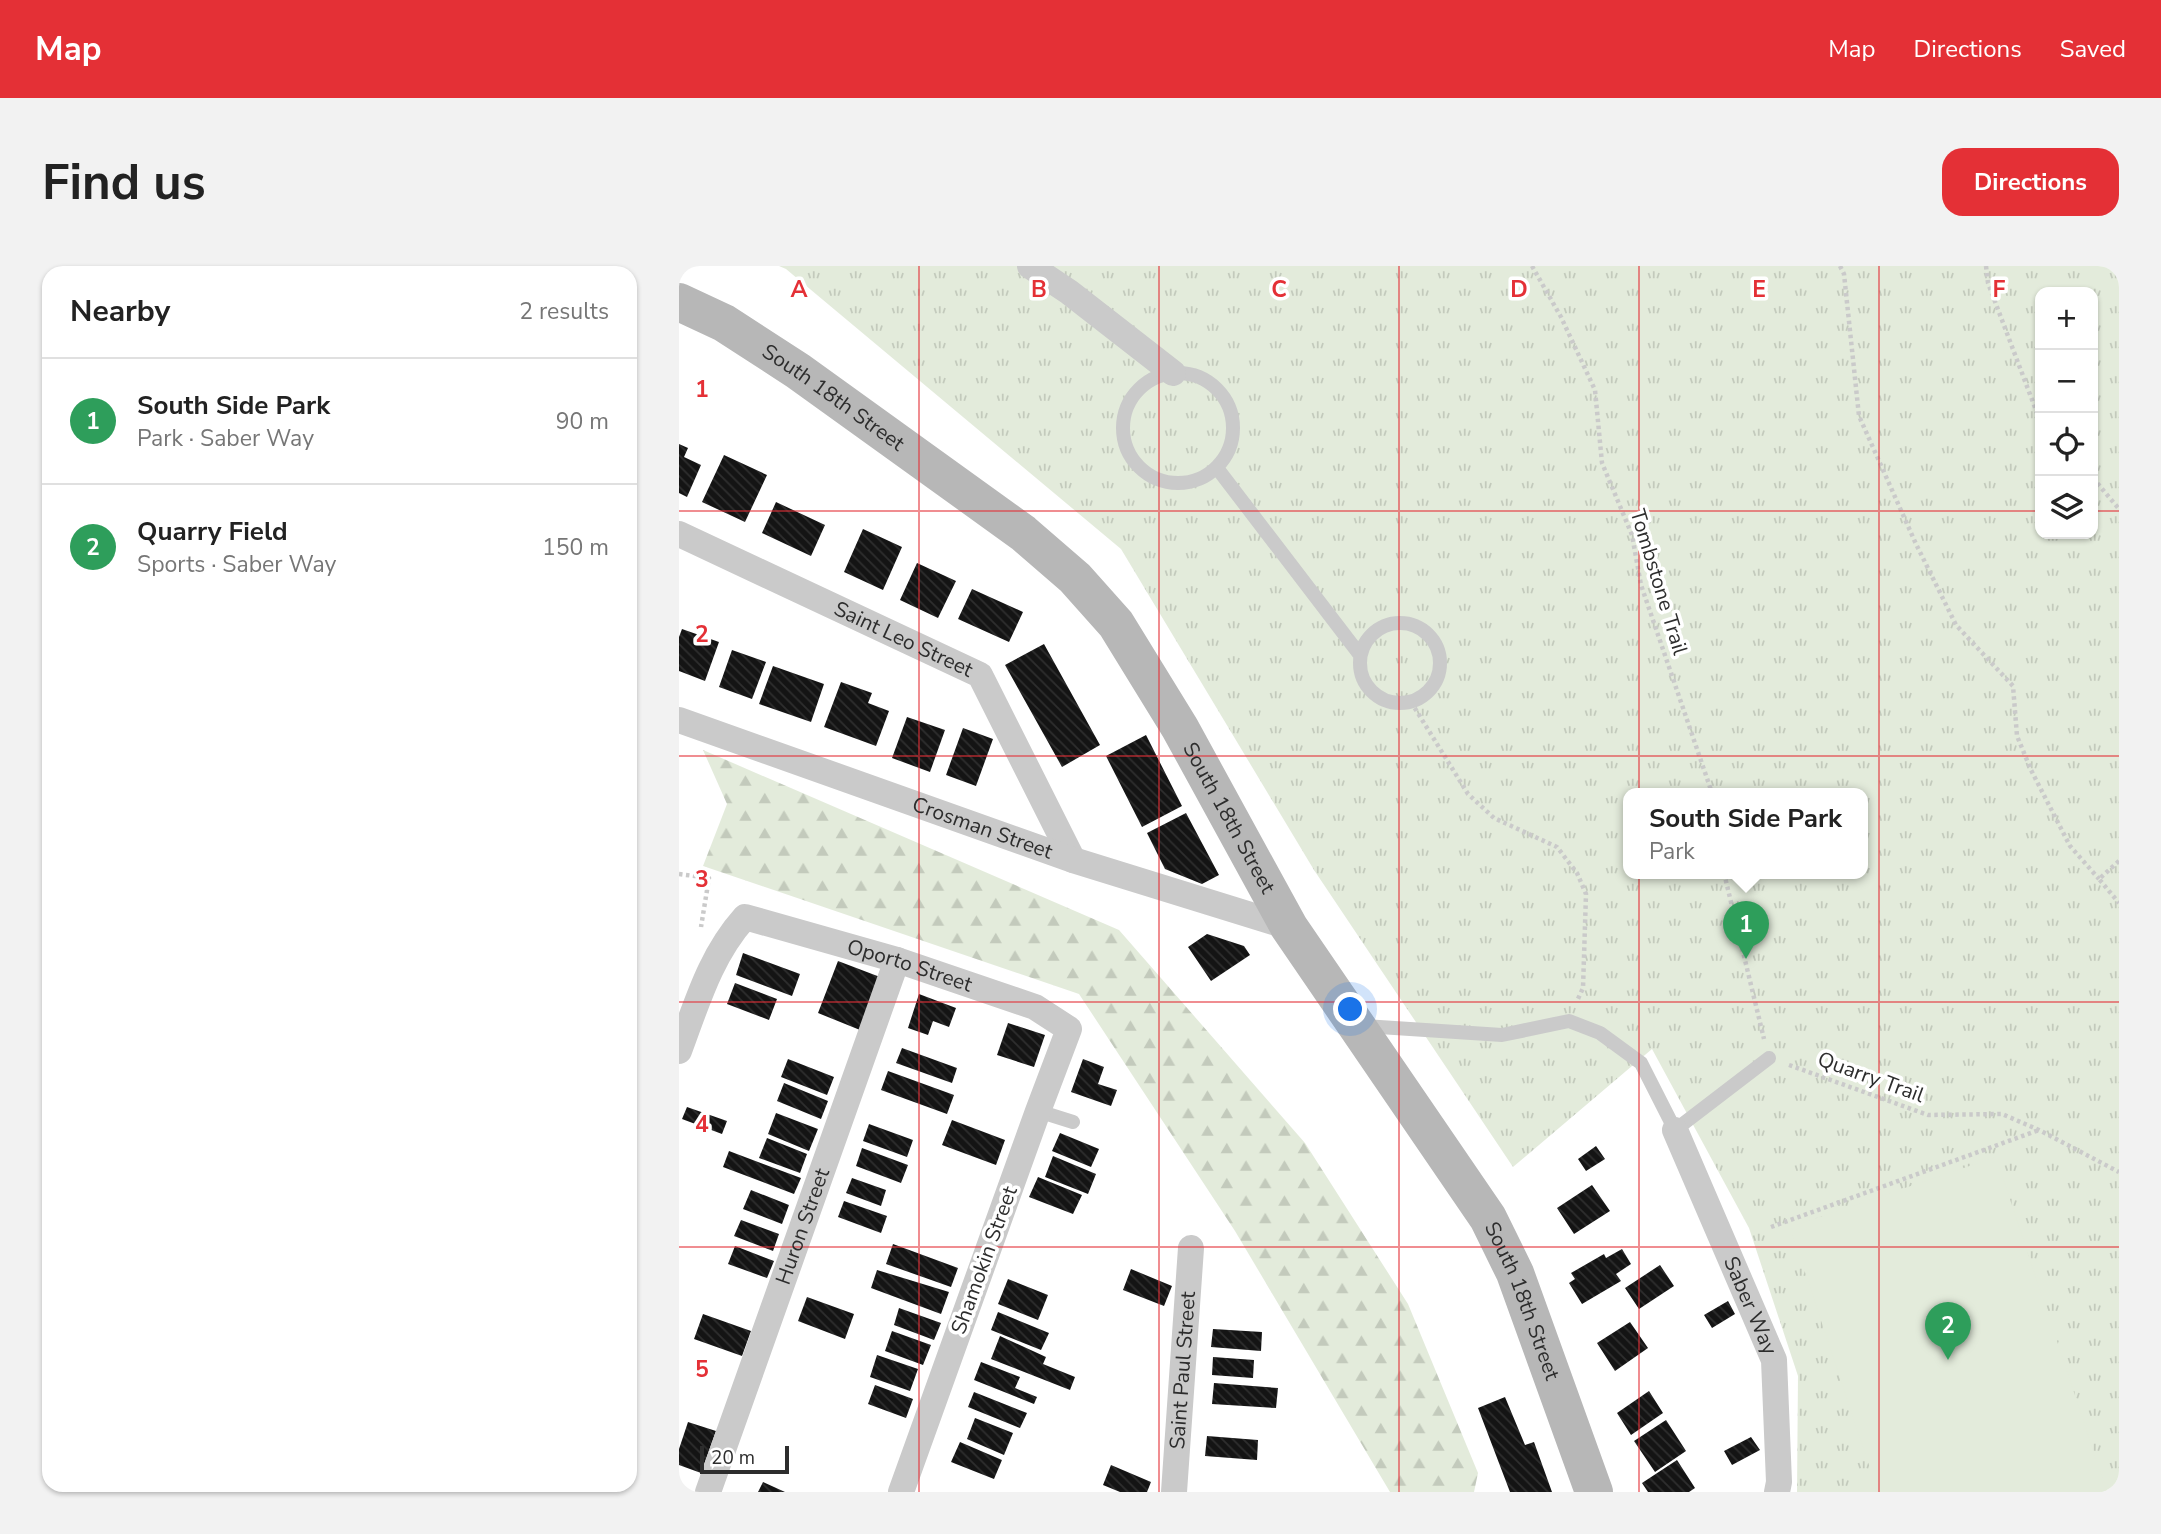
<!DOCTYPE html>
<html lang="en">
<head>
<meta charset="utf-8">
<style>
	:root { --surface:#fff; --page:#f2f2f2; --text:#222; --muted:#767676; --line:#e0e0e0; --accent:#e43036 }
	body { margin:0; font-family:"Nunito Sans",sans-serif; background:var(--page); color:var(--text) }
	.controls { position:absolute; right:21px; top:21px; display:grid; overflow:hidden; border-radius:14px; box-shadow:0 2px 5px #0004 }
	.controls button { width:63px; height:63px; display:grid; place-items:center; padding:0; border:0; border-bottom:2px solid var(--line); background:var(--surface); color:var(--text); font:35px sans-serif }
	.scale { position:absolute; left:21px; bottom:18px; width:89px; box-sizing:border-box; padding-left:7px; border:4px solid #2d2d2d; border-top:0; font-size:19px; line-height:24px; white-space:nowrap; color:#2d2d2d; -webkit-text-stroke:5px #fff; paint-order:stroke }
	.you { position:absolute; left:672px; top:744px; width:24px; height:24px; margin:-18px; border:5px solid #fff; border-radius:50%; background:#1a73e8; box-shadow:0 0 0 10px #1a73e833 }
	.badge { display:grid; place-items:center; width:46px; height:46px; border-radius:50%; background:var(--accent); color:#fff; font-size:23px; font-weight:700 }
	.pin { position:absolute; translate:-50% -58px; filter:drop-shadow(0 2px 4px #0008) }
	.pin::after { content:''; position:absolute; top:37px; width:24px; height:21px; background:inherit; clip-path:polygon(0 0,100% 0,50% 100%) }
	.popup { position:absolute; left:944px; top:522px; width:245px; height:91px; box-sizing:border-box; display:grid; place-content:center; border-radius:14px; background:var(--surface); filter:drop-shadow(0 2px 5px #0005); font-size:23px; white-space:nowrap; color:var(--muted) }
	.popup b { font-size:26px; color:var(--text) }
	.popup::after { content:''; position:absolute; left:50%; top:100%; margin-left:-14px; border:14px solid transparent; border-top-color:var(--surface) }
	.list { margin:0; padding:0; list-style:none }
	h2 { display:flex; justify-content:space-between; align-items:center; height:91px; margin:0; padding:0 28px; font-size:30px }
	h2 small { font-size:23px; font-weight:400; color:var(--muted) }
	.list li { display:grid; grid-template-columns:46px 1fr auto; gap:21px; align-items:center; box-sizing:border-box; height:126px; padding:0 28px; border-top:2px solid var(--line) }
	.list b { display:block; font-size:26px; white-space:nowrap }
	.list p { margin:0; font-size:23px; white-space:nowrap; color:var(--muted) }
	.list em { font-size:23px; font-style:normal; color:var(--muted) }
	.icon { flex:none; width:38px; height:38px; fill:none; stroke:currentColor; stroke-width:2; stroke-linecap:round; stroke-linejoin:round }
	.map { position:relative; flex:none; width:1440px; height:1226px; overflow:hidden; border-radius:21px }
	header { display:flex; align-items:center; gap:42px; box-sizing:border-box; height:98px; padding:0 35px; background:var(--accent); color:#fff }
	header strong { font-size:33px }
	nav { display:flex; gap:38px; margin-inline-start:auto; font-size:24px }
	.intro { display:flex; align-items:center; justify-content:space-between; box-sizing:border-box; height:168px; padding:0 42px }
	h1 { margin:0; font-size:49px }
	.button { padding:18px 32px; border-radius:21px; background:var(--accent); color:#fff; font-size:24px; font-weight:700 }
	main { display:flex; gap:42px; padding:0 42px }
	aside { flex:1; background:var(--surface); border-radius:21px; box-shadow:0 2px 5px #0004 }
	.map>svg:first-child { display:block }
	.forest { fill:url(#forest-firs) }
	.park { fill:url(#park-tufts); fill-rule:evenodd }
	.pitch { fill:#e3ebdb }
	.building { fill:url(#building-back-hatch) }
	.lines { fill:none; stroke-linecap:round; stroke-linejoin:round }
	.path { stroke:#cacaca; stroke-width:4.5; stroke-dasharray:3.5 3.5; stroke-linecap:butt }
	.service { stroke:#cacaca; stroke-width:14 }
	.minor { stroke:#cacaca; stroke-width:26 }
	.secondary { stroke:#b7b7b7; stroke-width:38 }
	.grid { fill:none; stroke:#e43036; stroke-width:2; stroke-opacity:0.55 }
	.labels { text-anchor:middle; stroke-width:7; stroke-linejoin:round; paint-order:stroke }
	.street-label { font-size:21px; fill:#2d2d2d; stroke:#fff }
	.grid-label { font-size:23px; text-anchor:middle; font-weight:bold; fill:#e43036; stroke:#fff; stroke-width:7; stroke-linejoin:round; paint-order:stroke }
</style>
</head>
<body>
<header>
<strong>Map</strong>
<nav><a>Map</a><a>Directions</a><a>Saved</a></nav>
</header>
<div class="intro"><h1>Find us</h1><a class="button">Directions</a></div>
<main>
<aside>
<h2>Nearby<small>2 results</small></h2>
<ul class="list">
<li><span class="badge" style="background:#2e9e5b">1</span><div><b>South Side Park</b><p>Park · Saber Way</p></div><em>90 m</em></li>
<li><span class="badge" style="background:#2e9e5b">2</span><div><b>Quarry Field</b><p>Sports · Saber Way</p></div><em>150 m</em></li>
</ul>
</aside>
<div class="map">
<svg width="1440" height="1226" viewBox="0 0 1440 1226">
	<defs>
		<pattern id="forest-firs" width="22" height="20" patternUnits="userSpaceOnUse" patternTransform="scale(1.75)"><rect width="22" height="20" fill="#e3ebdb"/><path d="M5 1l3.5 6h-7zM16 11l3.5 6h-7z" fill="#c3cabc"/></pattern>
		<pattern id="park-tufts" width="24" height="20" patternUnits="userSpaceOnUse" patternTransform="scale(1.75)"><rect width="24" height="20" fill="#e3ebdb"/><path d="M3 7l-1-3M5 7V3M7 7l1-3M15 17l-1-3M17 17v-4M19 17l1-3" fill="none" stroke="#c3cabc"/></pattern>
		<pattern id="building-back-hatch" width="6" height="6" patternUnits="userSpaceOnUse" patternTransform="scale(1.75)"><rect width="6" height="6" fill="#141414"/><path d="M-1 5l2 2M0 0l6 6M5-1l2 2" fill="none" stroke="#2e2e2e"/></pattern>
	</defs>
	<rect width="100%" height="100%" fill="#fff"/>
	<!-- forest -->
	<path class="forest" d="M 24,484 L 440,664 L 626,877 L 729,1038 L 799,1207 L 795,1226 L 711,1226 L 556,965 L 400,728 L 24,600 L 48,538 Z"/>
	<!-- park -->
	<path class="park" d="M 100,0 L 1440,0 L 1440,1226 L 1118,1226 L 1119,1110 L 1070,962 L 973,783 L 834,901 L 635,604 L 442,283 L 107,3 ZM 1361,26 L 1414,26 L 1414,268 L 1361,268 ZM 950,527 L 1184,527 L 1184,607 L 950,607 Z"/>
	<!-- pitch -->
	<path class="pitch" d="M 1317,891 L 1428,1226 L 1199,1226 L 1111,961 Z"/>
	<!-- building -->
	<path class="building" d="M 0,178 L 9,182 L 5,191 L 22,199 L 8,231 L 0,227 Z
		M 45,189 L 88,209 L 66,256 L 23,236 Z
		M 97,236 L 146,259 L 132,290 L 83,267 Z
		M 184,263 L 223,281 L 204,324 L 165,306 Z
		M 238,297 L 277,315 L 259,352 L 221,334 Z
		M 293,323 L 344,346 L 330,376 L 279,353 Z
		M 3,363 L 40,376 L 26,415 L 0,405 L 0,371 Z
		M 365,378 L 421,479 L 383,501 L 326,399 Z
		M 53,384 L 87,396 L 73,433 L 40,421 Z
		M 94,400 L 145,418 L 132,456 L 80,438 Z
		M 162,416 L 193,427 L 189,437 L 210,445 L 197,480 L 145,461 Z
		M 228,451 L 266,464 L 251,506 L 213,492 Z
		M 284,462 L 314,473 L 297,520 L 267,509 Z
		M 467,469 L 503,540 L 463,561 L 427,490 Z
		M 507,547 L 540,609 L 523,618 L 486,603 L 468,567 Z
		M 528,668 L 565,680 L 571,689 L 532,715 L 509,681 Z
		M 64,687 L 121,708 L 113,730 L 57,709 Z
		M 159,695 L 201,711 L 181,764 L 139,747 Z
		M 56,717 L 98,733 L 90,754 L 48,738 Z
		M 240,728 L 277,742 L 270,761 L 254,755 L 249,769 L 229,762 Z
		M 329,757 L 366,769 L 355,801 L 318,789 Z
		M 223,782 L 278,802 L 273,817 L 217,797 Z
		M 109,793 L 155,811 L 148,829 L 102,811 Z
		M 404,793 L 425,801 L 419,818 L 438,824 L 432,840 L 392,826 Z
		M 209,805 L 275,829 L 268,848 L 202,824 Z
		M 105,817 L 149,835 L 142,853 L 98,835 Z
		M 8,841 L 48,855 L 43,868 L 3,853 Z
		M 97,847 L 139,863 L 130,885 L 89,868 Z
		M 273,854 L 326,874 L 317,899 L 263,879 Z
		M 190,858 L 234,874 L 228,891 L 184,875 Z
		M 381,867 L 420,883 L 412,901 L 373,885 Z
		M 88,872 L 128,888 L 121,907 L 80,892 Z
		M 917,880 L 926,893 L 907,905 L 899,893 Z
		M 183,882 L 229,899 L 222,917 L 177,900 Z
		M 50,885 L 122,912 L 115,928 L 44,901 Z
		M 374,890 L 417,908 L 409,928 L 366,911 Z
		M 359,911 L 403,929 L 394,948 L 350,931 Z
		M 173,912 L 207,924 L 202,940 L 167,927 Z
		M 913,919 L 931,945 L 895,968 L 878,942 Z
		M 72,924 L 110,939 L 103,958 L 64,943 Z
		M 165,935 L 208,950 L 202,967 L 159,951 Z
		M 62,954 L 100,968 L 94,985 L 55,970 Z
		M 214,978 L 279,1002 L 272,1021 L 207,998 Z
		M 56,980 L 95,995 L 88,1012 L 49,998 Z
		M 943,983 L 952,998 L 937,1008 L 942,1015 L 903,1038 L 890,1017 L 896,1013 L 892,1007 L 925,988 L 927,992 Z
		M 981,999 L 995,1020 L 960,1043 L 946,1022 Z
		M 452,1003 L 493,1020 L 485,1040 L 444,1024 Z
		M 198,1004 L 270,1026 L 262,1048 L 192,1022 Z
		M 329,1013 L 369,1029 L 359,1054 L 319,1038 Z
		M 128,1031 L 175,1048 L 166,1073 L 119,1055 Z
		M 1049,1035 L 1056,1048 L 1033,1062 L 1025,1049 Z
		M 220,1042 L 262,1057 L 255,1074 L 215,1059 Z
		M 319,1046 L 370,1067 L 362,1084 L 312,1064 Z
		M 24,1048 L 72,1065 L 63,1090 L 15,1073 Z
		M 951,1056 L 969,1082 L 936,1105 L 918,1077 Z
		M 534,1063 L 583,1066 L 582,1085 L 532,1081 Z
		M 213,1065 L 252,1079 L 244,1099 L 206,1085 Z
		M 321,1070 L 367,1091 L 364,1098 L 396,1111 L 391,1124 L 312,1093 Z
		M 198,1089 L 239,1103 L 231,1125 L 191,1111 Z
		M 534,1091 L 575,1094 L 574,1112 L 533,1109 Z
		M 302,1096 L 341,1111 L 336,1122 L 358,1131 L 355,1138 L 295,1114 Z
		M 535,1117 L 599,1122 L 597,1142 L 533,1138 Z
		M 196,1119 L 234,1133 L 227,1152 L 189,1138 Z
		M 970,1125 L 984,1147 L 952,1169 L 938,1147 Z
		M 295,1126 L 348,1147 L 341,1162 L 289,1141 Z
		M 826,1131 L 846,1179 L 855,1176 L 873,1226 L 831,1226 L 799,1142 Z
		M 296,1152 L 334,1167 L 325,1189 L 288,1173 Z
		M 987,1154 L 1007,1185 L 976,1206 L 955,1175 Z
		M 9,1156 L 37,1165 L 22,1207 L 0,1199 L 0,1183 Z
		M 528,1170 L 579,1174 L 578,1194 L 526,1190 Z
		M 1072,1171 L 1081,1184 L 1053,1199 L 1045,1185 Z
		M 281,1176 L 323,1194 L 315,1213 L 272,1196 Z
		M 998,1194 L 1016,1222 L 1010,1226 L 969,1226 L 963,1217 Z
		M 432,1199 L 472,1216 L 468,1226 L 441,1226 L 424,1219 Z
		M 84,1216 L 106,1226 L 79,1226 Z"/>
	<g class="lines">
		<!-- path -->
		<path class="path" d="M 853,0 L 882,51 L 916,124 L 923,197 L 953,269 L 962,319 L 1033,527
			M 1161,0 L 1165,8 L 1180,150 L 1237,278 L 1277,359 L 1334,420 L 1338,470 L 1352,504 L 1391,580 L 1420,613
			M 1307,0 L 1309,17 L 1358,147 L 1361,151
			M 1414,212 L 1440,243
			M 732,436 L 789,528 L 815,552 L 878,581 L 898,607 L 907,628 L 904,722 L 898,735
			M 1440,595 L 1420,613 L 1440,637
			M 1045,607 L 1085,773
			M 0,608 L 30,612 L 22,661
			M 1110,799 L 1249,849 L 1323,848 L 1360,864 L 1440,906
			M 1092,961 L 1360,864"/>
		<!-- service -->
		<path class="service" d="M444 162a55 55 0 1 1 110 0a55 55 0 1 1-110 0Z
			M 538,202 L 681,389
			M681 397a40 40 0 1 1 80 0a40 40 0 1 1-80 0Z
			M 685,760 L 823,769 L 890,755 L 921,767 L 962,797 L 996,864 L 1090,792
			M 359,845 L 394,856"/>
		<!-- minor -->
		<g class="minor">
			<path d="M 351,0 L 390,26 L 494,107"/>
			<path id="s1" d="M 0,268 L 301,409 L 394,594"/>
			<path id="s2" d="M 0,454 L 394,594 L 610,661"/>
			<path id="s3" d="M 0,785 C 18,737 31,690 66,651 L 218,694 L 356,741 L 390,763 L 359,845 L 222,1226"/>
			<path id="s4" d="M 996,864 L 1095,1094 L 1100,1216 L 1098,1226"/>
			<path id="s5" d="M 29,1226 L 218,694"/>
			<path id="s6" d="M 495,1226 L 512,982"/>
		</g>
		<!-- secondary -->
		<path class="secondary" id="s7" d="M 0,36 L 45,57 L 119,105 L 344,267 L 396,312 L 437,358 L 501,462 L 610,661 L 809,952 L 836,1007 L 915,1226"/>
	</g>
	<!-- grid -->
	<path class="grid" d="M 240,0 L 240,1226M 480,0 L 480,1226M 720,0 L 720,1226M 960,0 L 960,1226M 1200,0 L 1200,1226M 0,245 L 1361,245M 1414,245 L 1440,245M 0,490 L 1440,490M 0,736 L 1440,736M 0,981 L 1440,981"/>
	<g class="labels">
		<!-- street labels -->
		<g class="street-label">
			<text dy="7" stroke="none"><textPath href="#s7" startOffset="182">South 18th Street</textPath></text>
			<text transform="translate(980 316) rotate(73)" y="7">Tombstone Trail</text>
			<text dy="7" stroke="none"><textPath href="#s1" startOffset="248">Saint Leo Street</textPath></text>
			<text dy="7" stroke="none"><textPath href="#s7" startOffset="770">South 18th Street</textPath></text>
			<text dy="7" stroke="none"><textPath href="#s2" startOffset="322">Crosman Street</textPath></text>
			<text dy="7" stroke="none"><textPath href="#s3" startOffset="322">Oporto Street</textPath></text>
			<text transform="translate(1192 811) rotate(20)" y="7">Quarry Trail</text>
			<text dy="7" stroke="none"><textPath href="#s5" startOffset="282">Huron Street</textPath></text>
			<text transform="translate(305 994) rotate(-70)" y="7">Shamokin Street</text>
			<text dy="7" stroke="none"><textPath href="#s7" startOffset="1337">South 18th Street</textPath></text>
			<text dy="7" stroke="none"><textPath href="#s4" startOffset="191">Saber Way</textPath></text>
			<text dy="7" stroke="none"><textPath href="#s6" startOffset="122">Saint Paul Street</textPath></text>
		</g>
	</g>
	<g class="grid-label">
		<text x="120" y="31">A</text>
		<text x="360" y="31">B</text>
		<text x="600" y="31">C</text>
		<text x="840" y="31">D</text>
		<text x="1080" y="31">E</text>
		<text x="1320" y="31">F</text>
		<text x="23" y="131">1</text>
		<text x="23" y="376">2</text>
		<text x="23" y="621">3</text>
		<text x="23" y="866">4</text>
		<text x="23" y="1111">5</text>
	</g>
</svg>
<div class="controls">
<button>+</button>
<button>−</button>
<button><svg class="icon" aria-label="locate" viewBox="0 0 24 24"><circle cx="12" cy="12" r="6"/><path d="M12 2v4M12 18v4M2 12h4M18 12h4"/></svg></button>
<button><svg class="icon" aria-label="layers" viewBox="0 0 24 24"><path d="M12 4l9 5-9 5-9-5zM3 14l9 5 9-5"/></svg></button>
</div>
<div class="scale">20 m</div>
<div class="you"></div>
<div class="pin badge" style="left:1067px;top:693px;background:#2e9e5b">1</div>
<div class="popup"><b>South Side Park</b>Park</div>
<div class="pin badge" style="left:1269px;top:1094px;background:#2e9e5b">2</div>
</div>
</main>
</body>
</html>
